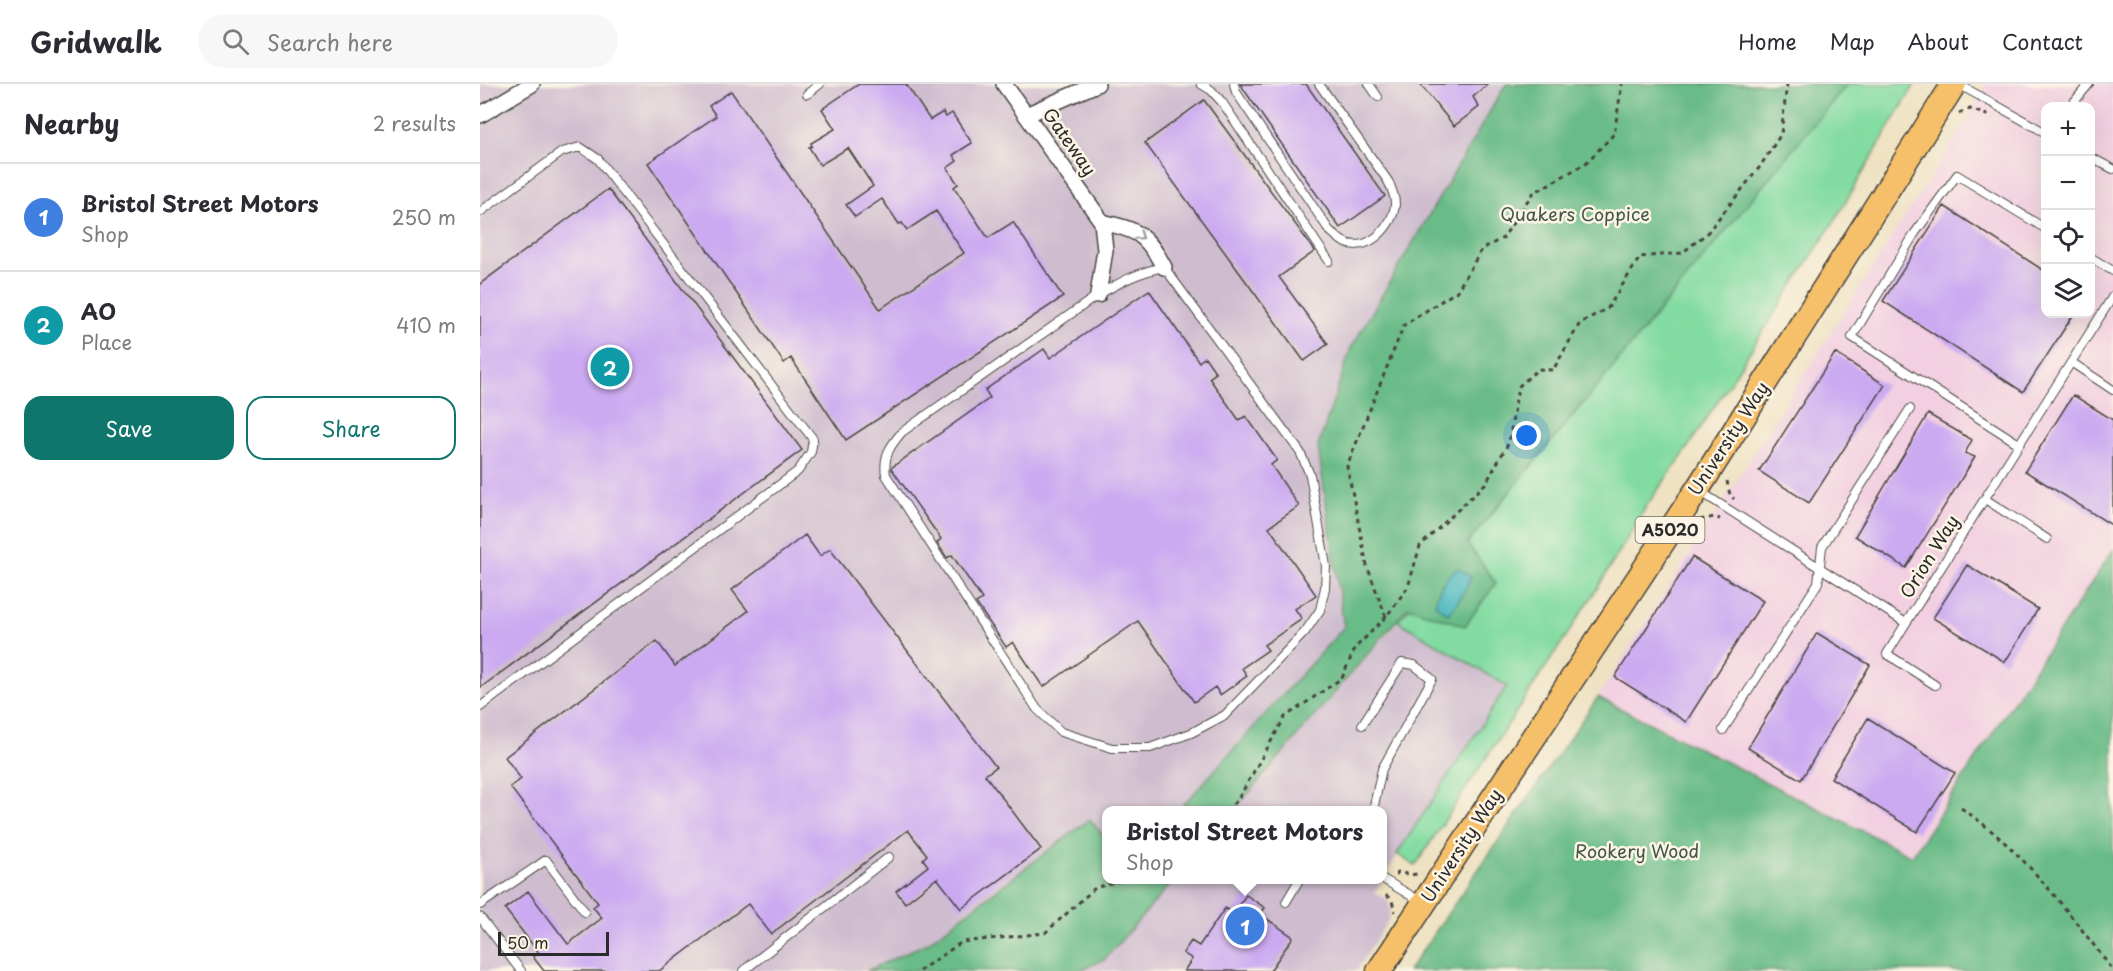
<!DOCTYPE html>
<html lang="en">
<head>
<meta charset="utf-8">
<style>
	:root { --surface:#fff; --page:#f7f7f7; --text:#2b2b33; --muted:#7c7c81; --line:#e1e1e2; --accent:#0f766e }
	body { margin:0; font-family:"Playpen Sans",sans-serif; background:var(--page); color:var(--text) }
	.controls { position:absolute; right:18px; top:18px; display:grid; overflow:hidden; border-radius:12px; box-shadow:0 6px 24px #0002 }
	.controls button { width:54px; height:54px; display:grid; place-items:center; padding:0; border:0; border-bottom:2px solid var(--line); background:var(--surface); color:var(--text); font:30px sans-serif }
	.scale { position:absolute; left:18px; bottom:15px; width:111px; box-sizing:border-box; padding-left:6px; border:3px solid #2b2b2b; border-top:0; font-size:16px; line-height:21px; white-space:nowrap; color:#2b2b2b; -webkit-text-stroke:4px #fcf5e5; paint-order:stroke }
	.you { position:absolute; left:1047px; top:352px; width:21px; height:21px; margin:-15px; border:4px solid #fff; border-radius:50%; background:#1a73e8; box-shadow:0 0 0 9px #1a73e833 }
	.badge { display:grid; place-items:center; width:39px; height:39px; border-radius:50%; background:var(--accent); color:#fff; font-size:20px; font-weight:700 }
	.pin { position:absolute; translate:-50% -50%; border:3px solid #fff; box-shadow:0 2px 6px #0006 }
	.popup { position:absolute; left:622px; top:722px; width:285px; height:78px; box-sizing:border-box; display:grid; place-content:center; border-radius:12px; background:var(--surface); filter:drop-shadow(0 2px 4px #0005); font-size:20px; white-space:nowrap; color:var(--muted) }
	.popup b { font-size:22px; color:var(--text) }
	.popup::after { content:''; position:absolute; left:50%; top:100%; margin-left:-12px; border:12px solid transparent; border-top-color:var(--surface) }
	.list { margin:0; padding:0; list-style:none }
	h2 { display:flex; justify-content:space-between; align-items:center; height:78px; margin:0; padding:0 24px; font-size:26px }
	h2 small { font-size:20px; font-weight:400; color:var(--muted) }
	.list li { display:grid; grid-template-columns:39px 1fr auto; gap:18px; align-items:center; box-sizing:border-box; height:108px; padding:0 24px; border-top:2px solid var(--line) }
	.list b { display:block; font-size:22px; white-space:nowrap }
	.list p { margin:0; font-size:20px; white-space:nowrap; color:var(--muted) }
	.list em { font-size:20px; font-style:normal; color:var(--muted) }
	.actions { display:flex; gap:12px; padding:18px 24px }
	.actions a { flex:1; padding:14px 0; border:2px solid var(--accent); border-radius:18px; text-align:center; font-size:21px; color:var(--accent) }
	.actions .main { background:var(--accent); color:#fff }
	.icon { flex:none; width:33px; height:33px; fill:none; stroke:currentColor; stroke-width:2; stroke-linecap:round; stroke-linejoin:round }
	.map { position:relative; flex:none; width:1633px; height:887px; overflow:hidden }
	header { display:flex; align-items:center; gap:36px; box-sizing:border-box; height:84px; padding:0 30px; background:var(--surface); border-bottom:2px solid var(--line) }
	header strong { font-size:28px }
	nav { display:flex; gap:33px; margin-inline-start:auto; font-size:21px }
	.search { width:420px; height:54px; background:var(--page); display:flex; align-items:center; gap:15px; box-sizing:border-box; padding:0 21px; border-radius:33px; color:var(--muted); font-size:22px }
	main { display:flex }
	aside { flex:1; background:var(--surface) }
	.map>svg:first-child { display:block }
	.built { fill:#f2cfe1; fill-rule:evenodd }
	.industrial { fill:#cfbdcf }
	.green { fill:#82dba1; stroke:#568366; stroke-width:1.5 }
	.forest { fill:#69bb87; stroke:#4a7359; stroke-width:1.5 }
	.water { fill:#48b7c0; stroke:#3a7176; stroke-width:1.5 }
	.building { fill:#ccaaf1 }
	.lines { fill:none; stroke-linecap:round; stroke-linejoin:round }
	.service-casing { stroke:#484642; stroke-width:10 }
	.minor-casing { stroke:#484642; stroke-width:18 }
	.trunk-casing { stroke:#484642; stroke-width:27 }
	.path { stroke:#484642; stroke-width:3; stroke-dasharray:4.5 4.5; stroke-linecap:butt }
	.service { stroke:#fff; stroke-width:8 }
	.minor { stroke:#fff; stroke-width:15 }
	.trunk { stroke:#f6c06b; stroke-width:24 }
	.oneway { stroke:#a0a0a0 }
	.labels { text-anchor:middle; stroke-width:5; stroke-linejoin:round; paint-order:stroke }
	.shield { fill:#fcf5e5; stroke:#6a6863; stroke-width:1.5 }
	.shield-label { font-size:16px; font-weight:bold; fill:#2b2b2b }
	.street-label { font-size:18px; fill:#2b2b2b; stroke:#fcf5e5 }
	.park-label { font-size:18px; fill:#415748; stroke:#fcf5e5 }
</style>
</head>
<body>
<header>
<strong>Gridwalk</strong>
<div class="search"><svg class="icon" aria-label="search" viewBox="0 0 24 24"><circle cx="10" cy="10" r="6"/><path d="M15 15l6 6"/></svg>Search here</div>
<nav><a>Home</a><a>Map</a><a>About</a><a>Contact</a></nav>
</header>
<main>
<aside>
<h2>Nearby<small>2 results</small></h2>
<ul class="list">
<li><span class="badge" style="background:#3f7fe0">1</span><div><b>Bristol Street Motors</b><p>Shop</p></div><em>250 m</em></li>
<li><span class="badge" style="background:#0f9aa8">2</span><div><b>AO</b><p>Place</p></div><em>410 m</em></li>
</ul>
<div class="actions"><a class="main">Save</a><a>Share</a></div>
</aside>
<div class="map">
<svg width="1633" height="887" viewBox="0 0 1633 887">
	<rect width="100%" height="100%" fill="#fcf5e5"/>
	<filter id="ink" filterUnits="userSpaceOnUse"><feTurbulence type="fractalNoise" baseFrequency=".0167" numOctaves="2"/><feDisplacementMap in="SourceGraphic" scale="12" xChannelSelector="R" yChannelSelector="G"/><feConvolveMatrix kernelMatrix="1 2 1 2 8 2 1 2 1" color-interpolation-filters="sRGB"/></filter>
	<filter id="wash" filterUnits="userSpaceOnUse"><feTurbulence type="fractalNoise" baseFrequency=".008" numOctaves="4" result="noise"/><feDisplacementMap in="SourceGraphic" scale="24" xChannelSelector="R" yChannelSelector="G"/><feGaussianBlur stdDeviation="1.35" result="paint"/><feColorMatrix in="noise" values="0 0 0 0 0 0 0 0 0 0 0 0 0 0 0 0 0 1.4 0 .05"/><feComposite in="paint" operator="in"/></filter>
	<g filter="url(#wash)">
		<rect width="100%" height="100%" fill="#eee2c2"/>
		<!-- built -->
		<path class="built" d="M 1506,0 L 1633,0 L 1633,466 L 1432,772 L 1118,613 L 1487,36 ZM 1566,22 L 1610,22 L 1610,230 L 1566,230 Z"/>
		<!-- industrial -->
		<path class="industrial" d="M 0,0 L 1026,0 L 871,264 L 838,363 L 864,543 L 699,726 L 627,726 L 627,757 L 610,735 L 447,859 L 387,887 L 0,887 Z
			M 918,537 L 1027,602 L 903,794 L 903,726 L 754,726 Z
			M 694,796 L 902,796 L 895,809 L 907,815 L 911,826 L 909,835 L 876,887 L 598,887 L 624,876 Z"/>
		<!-- green -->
		<path class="green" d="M 1367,0 L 1435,0 L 1355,136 L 1203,371 L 1167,421 L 1117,505 L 935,782 L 917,770 L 1027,602 L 918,537 L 987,460 Z"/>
		<!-- forest -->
		<path class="forest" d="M 1026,0 L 1367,0 L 987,459 L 1016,499 L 985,542 L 928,523 L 754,726 L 699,726 L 864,543 L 838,363 L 871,264 Z
			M 1633,466 L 1633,887 L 928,887 L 1118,613 L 1432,772 Z
			M 610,735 L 627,757 L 627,796 L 694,796 L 624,876 L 598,887 L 387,887 L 447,859 Z"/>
		<!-- water -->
		<path class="water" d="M 978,484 L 991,493 C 986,508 979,518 968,530 L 955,520 C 959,504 964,494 978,484 Z"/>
		<g id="blocks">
			<!-- building -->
			<path class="building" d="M 379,0 L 426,0 L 450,36 L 463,28 L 466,33 L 472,29 L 492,59 L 473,71 L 477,77 L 467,84 L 478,100 L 474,103 L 508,154 L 533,138 L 583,213 L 366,356 L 311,274 L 304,279 L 168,79 L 236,32 L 229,22 L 251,7 L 400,225 L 484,169 L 456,127 L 427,146 L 422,139 L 419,140 L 402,115 L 375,133 L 366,121 L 393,102 L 368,64 L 340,81 L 329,63 L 332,62 L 331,59 L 355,45 L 342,25 Z
				M 760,0 L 826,0 L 905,112 L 860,144 Z
				M 940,0 L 1008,0 L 993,13 L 999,23 L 974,42 Z
				M 724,16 L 835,167 L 799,193 L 848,260 L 824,277 L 665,59 Z
				M 128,105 L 322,366 L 0,604 L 0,200 Z
				M 1464,122 L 1566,188 L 1566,230 L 1594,230 L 1543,308 L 1403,217 Z
				M 669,206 L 719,278 L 725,273 L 736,289 L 729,294 L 759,336 L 766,332 L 797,376 L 791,381 L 819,422 L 789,443 L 836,511 L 815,525 L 822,535 L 784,561 L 788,566 L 762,584 L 767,592 L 740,611 L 735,603 L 714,618 L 658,537 L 563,603 L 533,558 L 526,563 L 496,519 L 502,515 L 472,471 L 467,474 L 457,459 L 461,455 L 411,384 L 510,314 L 505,306 L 564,265 L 570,274 Z
				M 1355,269 L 1405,301 L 1329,419 L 1279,387 Z
				M 1593,311 L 1633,336 L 1633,442 L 1545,387 Z
				M 1448,330 L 1492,356 L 1485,369 L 1495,373 L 1426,484 L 1375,452 Z
				M 325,451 L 340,472 L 350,465 L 516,683 L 505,691 L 561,765 L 481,825 L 457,794 L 425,819 L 416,807 L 448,782 L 443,775 L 447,771 L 428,746 L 291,850 L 268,820 L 179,887 L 64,887 L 53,873 L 59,869 L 25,825 L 48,807 L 88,860 L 122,834 L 113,823 L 118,819 L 30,703 L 41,695 L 25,673 L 177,557 L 195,582 L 268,527 L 252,506 Z
				M 1212,473 L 1283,517 L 1206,638 L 1135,593 Z
				M 1487,481 L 1558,525 L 1525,578 L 1453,534 Z
				M 1337,549 L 1390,581 L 1321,696 L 1268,664 Z
				M 1388,634 L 1475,689 L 1437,748 L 1351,694 Z
				M 766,811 L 785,824 L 780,830 L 813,853 L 790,887 L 704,887 L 712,875 L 703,869 L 711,857 L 719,862 L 745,824 L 753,829 Z"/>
		</g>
	</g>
	<g filter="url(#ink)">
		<use href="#blocks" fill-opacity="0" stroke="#484642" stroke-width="1.5"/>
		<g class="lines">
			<defs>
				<path id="service" d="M 721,0 L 731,6 L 742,18 L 849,177
					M 754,0 L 756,8 L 849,146 C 854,150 859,156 864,158 C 887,170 914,142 915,120 C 915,112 912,105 908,97 L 839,0
					M 889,0 L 898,13
					M 1478,0 L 1566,49
					M 327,10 L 340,0
					M 1594,18 L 1609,0
					M 1610,73 L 1633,85
					M 0,128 L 82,68 L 100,63 L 118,75 L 333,355 L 331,368 L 318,387 L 0,623
					M 1610,173 L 1633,187
					M 684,183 L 820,368 L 830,391 L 846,482 L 845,504 L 840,526 L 825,548 L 745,631 L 711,649 L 670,664 L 632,664 L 581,648 L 557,625 L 406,391 C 403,372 410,362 422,348 L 618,211 C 641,198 658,188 684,183 Z
					M 1591,278 L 1633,306
					M 1539,360 L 1372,253 L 1435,149 L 1477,91 L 1566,145
					M 1221,408 L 1426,539 L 1633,212
					M 1505,415 L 1567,455
					M 1426,539 L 1407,570 L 1455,601
					M 882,641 L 922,579 L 934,581 L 952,595 L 902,685 L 893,726
					M 1243,646 L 1338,499 L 1342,463 L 1430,325
					M 903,795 L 940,817
					M 806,818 L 819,796
					M 0,821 L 66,776 L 105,828
					M 0,833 L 41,887
					M 263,887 L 409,773"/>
				<path id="minor" d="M 524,0 L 622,138 L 625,166 L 618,211
					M 0,31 L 52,0
					M 546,31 L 617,0
					M 622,138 C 658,146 666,150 684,183"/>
				<path id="trunk" d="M 899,887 L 1217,406 L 1474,0"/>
			</defs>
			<!-- service casing -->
			<use href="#service" class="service-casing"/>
			<!-- minor casing -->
			<use href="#minor" class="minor-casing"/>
			<!-- trunk casing -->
			<use href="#trunk" class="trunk-casing"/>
			<!-- path -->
			<path class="path" d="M 1479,29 L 1490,25 L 1507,31 L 1508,30
				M 1247,397 L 1250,411 L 1254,415
				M 1220,436 L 1234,433 L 1240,435
				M 906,533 L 887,482 L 867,382 L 924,241 L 977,207 L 1002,165 L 1023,154 L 1052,110 L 1106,79 L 1134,50 L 1142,0
				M 1481,724 C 1544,766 1587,827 1633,886
				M 746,726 L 757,717 L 805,633 L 862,594 L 875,564 L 906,533 L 928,503 L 940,462 L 1006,399 L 1029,358 L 1038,303 L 1058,285 L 1073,286 L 1100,239 L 1128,224 L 1160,173 L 1202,169 L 1227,149 L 1279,84 L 1301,50 L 1307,0
				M 916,791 L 918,788 L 931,791 L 941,789
				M 906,811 L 912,817 L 915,828
				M 439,887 L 482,858 L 565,849 L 615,804 L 643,796"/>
			<!-- service -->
			<use href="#service" class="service"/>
			<!-- minor -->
			<use href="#minor" class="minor"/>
			<!-- trunk -->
			<use href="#trunk" class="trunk"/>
		</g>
		<!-- one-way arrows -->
		<defs><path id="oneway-chevron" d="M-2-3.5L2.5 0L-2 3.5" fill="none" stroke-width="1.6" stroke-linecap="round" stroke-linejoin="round" transform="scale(1.5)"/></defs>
		<use class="oneway" href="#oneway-chevron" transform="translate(660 152) rotate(35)"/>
	</g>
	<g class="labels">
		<!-- shield labels -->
		<rect class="shield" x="1155.5" y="433" width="69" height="26" rx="4.5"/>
		<g class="shield-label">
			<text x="1190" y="452">A5020</text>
		</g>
		<!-- street labels -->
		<g class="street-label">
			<text transform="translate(589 58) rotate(55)" y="6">Gateway</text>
			<text transform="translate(1249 355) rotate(-57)" y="6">University Way</text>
			<text transform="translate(1450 473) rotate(-58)" y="6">Orion Way</text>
			<text transform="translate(982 762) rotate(-57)" y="6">University Way</text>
		</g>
		<!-- park labels -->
		<g class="park-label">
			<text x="1095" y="137">Quakers Coppice</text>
			<text x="1157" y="774">Rookery Wood</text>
		</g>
	</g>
</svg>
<div class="controls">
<button>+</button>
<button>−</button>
<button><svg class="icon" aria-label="locate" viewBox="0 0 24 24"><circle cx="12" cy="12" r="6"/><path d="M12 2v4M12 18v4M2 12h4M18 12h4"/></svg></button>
<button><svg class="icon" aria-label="layers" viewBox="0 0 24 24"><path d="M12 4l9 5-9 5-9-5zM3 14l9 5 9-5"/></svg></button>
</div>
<div class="scale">50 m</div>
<div class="you"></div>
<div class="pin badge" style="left:765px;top:842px;background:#3f7fe0">1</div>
<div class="popup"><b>Bristol Street Motors</b>Shop</div>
<div class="pin badge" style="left:130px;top:283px;background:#0f9aa8">2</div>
</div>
</main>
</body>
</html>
